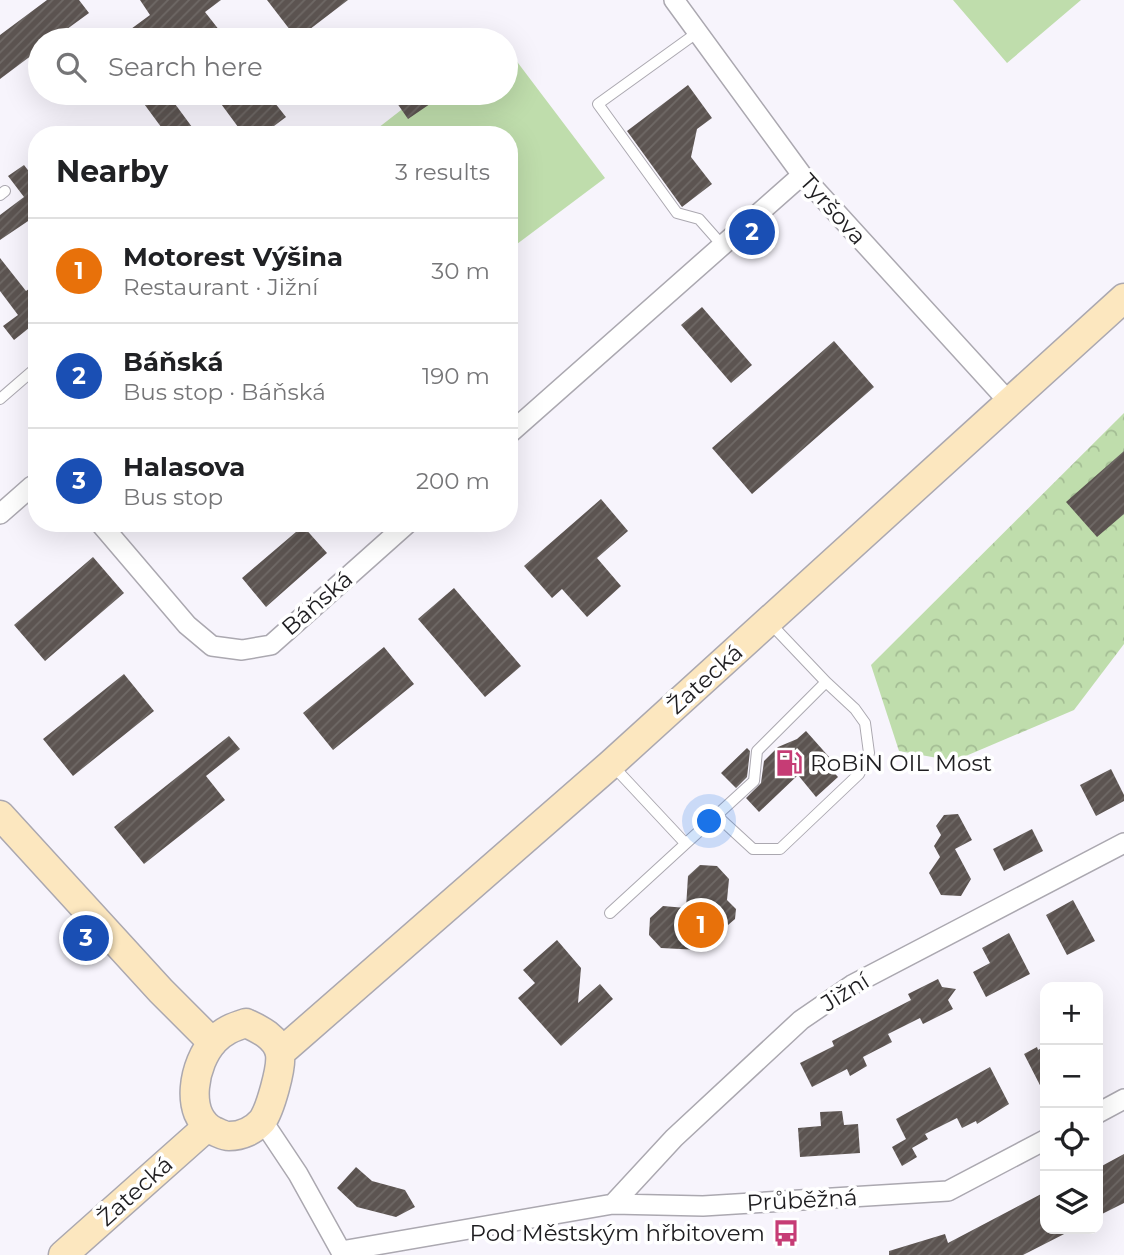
<!DOCTYPE html>
<html lang="en">
<head>
<meta charset="utf-8">
<style>
	:root { --surface:#fff; --page:#f6f6f6; --text:#202124; --muted:#757577; --line:#e0e0e0; --accent:#c63c75 }
	body { margin:0; font-family:Montserrat,sans-serif; background:var(--page); color:var(--text) }
	.controls { position:absolute; right:21px; bottom:21px; display:grid; overflow:hidden; border-radius:14px; box-shadow:0 7px 28px #0002 }
	.controls button { width:63px; height:63px; display:grid; place-items:center; padding:0; border:0; border-bottom:2px solid var(--line); background:var(--surface); color:var(--text); font:35px sans-serif }
	.you { position:absolute; left:710px; top:822px; width:24px; height:24px; margin:-18px; border:5px solid #fff; border-radius:50%; background:#1a73e8; box-shadow:0 0 0 10px #1a73e833 }
	.badge { display:grid; place-items:center; width:46px; height:46px; border-radius:50%; background:var(--accent); color:#fff; font-size:23px; font-weight:700 }
	.pin { position:absolute; translate:-50% -50%; border:4px solid #fff; box-shadow:0 2px 7px #0006 }
	.list { margin:0; padding:0; list-style:none }
	h2 { display:flex; justify-content:space-between; align-items:center; height:91px; margin:0; padding:0 28px; font-size:30px }
	h2 small { font-size:23px; font-weight:400; color:var(--muted) }
	.list li { display:grid; grid-template-columns:46px 1fr auto; gap:21px; align-items:center; box-sizing:border-box; height:105px; padding:0 28px; border-top:2px solid var(--line) }
	.list b { display:block; font-size:26px; white-space:nowrap }
	.list p { margin:0; font-size:23px; white-space:nowrap; color:var(--muted) }
	.list em { font-size:23px; font-style:normal; color:var(--muted) }
	.icon { flex:none; width:38px; height:38px; fill:none; stroke:currentColor; stroke-width:2; stroke-linecap:round; stroke-linejoin:round }
	.map { position:relative; flex:none; width:1124px; height:1255px; overflow:hidden }
	.search { position:absolute; background:var(--surface); box-shadow:0 7px 28px #0002; left:28px; top:28px; width:490px; height:77px; display:flex; align-items:center; gap:18px; box-sizing:border-box; padding:0 24px; border-radius:38px; color:var(--muted); font-size:26px }
	.panel { position:absolute; background:var(--surface); box-shadow:0 7px 28px #0002; left:28px; top:126px; width:490px; height:406px; border-radius:28px }
	.map>svg:first-child { display:block }
	.grass { fill:#bfddac }
	.forest { fill:url(#forest-crowns) }
	.building { fill:url(#building-hatch) }
	.lines { fill:none; stroke-linecap:round; stroke-linejoin:round }
	.lane-casing { stroke:#aba8b0; stroke-width:12 }
	.street-casing { stroke:#aba8b0; stroke-width:22 }
	.secondary-casing { stroke:#aba8b0; stroke-width:31 }
	.lane { stroke:#fff; stroke-width:10 }
	.street { stroke:#fff; stroke-width:19 }
	.secondary { stroke:#fce7bf; stroke-width:28 }
	.labels { text-anchor:middle; stroke-width:7; stroke-linejoin:round; paint-order:stroke }
	.street-label { font-size:23px; fill:#1e1d20; stroke:#fff }
	.poi-label { font-size:23px; fill:#1e1d20; stroke:#fff; text-anchor:start }
</style>
</head>
<body>
<div class="map">
<svg width="1124" height="1255" viewBox="0 0 1124 1255">
	<defs>
		<pattern id="forest-crowns" width="20" height="18" patternUnits="userSpaceOnUse" patternTransform="scale(1.75)"><rect width="20" height="18" fill="#bfddac"/><path d="M2 6a3 3 0 1 1 6 0M12 15a3 3 0 1 1 6 0" fill="none" stroke="#a4bd94"/></pattern>
		<pattern id="building-hatch" width="6" height="6" patternUnits="userSpaceOnUse" patternTransform="scale(1.75)"><rect width="6" height="6" fill="#5c5451"/><path d="M-1 1l2-2M0 6l6-6M5 7l2-2" fill="none" stroke="#6f6966"/></pattern>
	</defs>
	<rect width="100%" height="100%" fill="#f7f4fc"/>
	<!-- grass -->
	<path class="grass" d="M 953,0 L 1081,0 L 1007,63 Z
		M 506,47 L 605,178 L 509,250 L 509,135 L 369,135 L 423,93 L 506,93 Z"/>
	<!-- forest -->
	<path class="forest" d="M 1124,413 L 1124,644 L 1074,710 L 954,761 L 899,751 L 871,665 Z"/>
	<!-- building -->
	<path class="building" d="M 47,0 L 79,0 L 89,13 L 52,40 L 40,40 L 40,49 L 0,79 L 0,35 Z
		M 140,0 L 221,0 L 205,12 L 227,40 L 116,40 L 150,15 Z
		M 267,0 L 348,0 L 297,39 Z
		M 688,85 L 712,118 L 697,129 L 691,157 L 712,184 L 682,207 L 627,131 Z
		M 136,93 L 167,93 L 192,127 L 182,135 L 167,135 Z
		M 213,93 L 267,93 L 286,117 L 262,135 L 244,135 Z
		M 390,93 L 446,93 L 408,119 Z
		M 24,165 L 37,182 L 37,215 L 0,240 L 0,215 L 24,197 L 8,176 Z
		M 0,258 L 26,291 L 37,283 L 37,339 L 29,328 L 14,340 L 3,326 L 18,315 L 0,291 Z
		M 702,307 L 752,365 L 731,383 L 681,325 Z
		M 834,341 L 874,387 L 752,494 L 712,448 Z
		M 1124,451 L 1124,514 L 1097,537 L 1066,502 Z
		M 601,499 L 628,531 L 597,558 L 621,586 L 587,617 L 562,589 L 552,598 L 524,566 Z
		M 303,526 L 327,553 L 266,607 L 242,578 Z
		M 93,557 L 124,593 L 45,661 L 14,625 Z
		M 454,588 L 521,666 L 485,697 L 418,619 Z
		M 384,647 L 414,684 L 333,750 L 303,713 Z
		M 124,674 L 154,711 L 73,776 L 43,739 Z
		M 806,731 L 830,758 L 829,767 L 838,777 L 816,797 L 798,775 L 759,812 L 746,798 L 761,783 L 764,761 L 778,747 L 797,739 Z
		M 229,736 L 240,749 L 206,776 L 225,800 L 144,864 L 114,827 Z
		M 747,748 L 750,751 L 747,777 L 736,788 L 721,773 Z
		M 1111,769 L 1124,795 L 1124,801 L 1096,816 L 1080,785 Z
		M 958,814 L 972,840 L 955,849 L 971,879 L 961,896 L 941,895 L 929,873 L 940,857 L 934,846 L 941,835 L 936,826 L 944,815 Z
		M 1032,829 L 1043,851 L 1004,871 L 993,849 Z
		M 700,865 L 717,866 L 729,879 L 727,900 L 736,909 L 735,919 L 699,950 L 661,948 L 649,935 L 650,918 L 663,906 L 686,908 L 688,876 Z
		M 1073,900 L 1095,941 L 1067,955 L 1046,915 Z
		M 1009,933 L 1030,974 L 986,997 L 973,972 L 990,963 L 982,948 Z
		M 557,940 L 581,968 L 578,1003 L 600,984 L 613,999 L 561,1046 L 518,998 L 535,983 L 523,970 Z
		M 938,979 L 942,987 L 956,989 L 948,1000 L 953,1009 L 923,1024 L 920,1018 L 888,1034 L 892,1042 L 863,1057 L 867,1066 L 850,1076 L 847,1069 L 812,1087 L 800,1063 L 834,1046 L 832,1041 L 911,1000 L 908,994 Z
		M 1045,1046 L 1045,1095 L 1024,1054 L 1037,1047 L 1038,1050 Z
		M 990,1067 L 1009,1104 L 977,1124 L 976,1121 L 962,1128 L 957,1118 L 925,1134 L 928,1139 L 912,1148 L 917,1157 L 902,1166 L 892,1147 L 906,1139 L 896,1119 Z
		M 842,1111 L 844,1125 L 858,1124 L 860,1153 L 800,1157 L 798,1128 L 821,1126 L 820,1112 Z
		M 1124,1154 L 1124,1203 L 1098,1216 L 1098,1168 Z
		M 356,1167 L 372,1181 L 405,1190 L 415,1207 L 396,1217 L 357,1207 L 337,1188 Z
		M 1045,1192 L 1045,1229 L 1074,1229 L 1023,1255 L 889,1255 L 889,1251 L 945,1234 L 948,1243 Z"/>
	<g class="lines">
		<defs>
			<path id="lane" d="M 698,32 L 598,104 L 677,213 L 699,219 L 722,245
				M 0,195 L 5,191
				M 0,399 L 37,367
				M 614,767 L 685,843
				M 716,815 L 753,849 L 780,849 L 859,774 L 869,753 L 865,723 L 855,709 L 826,682
				M 610,913 L 754,781 L 757,751 L 826,682 L 769,622"/>
			<path id="street" d="M 674,0 L 802,175 L 1009,402
				M 509,434 L 802,175
				M 0,514 L 32,486 L 37,486
				M 100,523 L 187,625 L 212,646 L 242,650 L 271,645 L 408,523
				M 1098,1113 L 1124,1099
				M 262,1120 L 298,1174 L 343,1255
				M 613,1204 L 674,1138 L 801,1020 L 852,985 L 1124,843
				M 341,1251 L 613,1204 L 703,1206 L 948,1191 L 1045,1140"/>
			<path id="secondary" d="M 0,815 L 161,991 L 212,1042
				M 246,1023 C 259,1029 277,1037 280,1054 C 282,1068 270,1110 262,1121 C 254,1130 242,1136 229,1136 C 224,1136 219,1133 214,1131 C 183,1115 194,1062 214,1041 C 223,1031 233,1027 246,1023 Z
				M 280,1053 L 611,764 L 1124,298
				M 63,1255 L 207,1127"/>
		</defs>
		<!-- lane casing -->
		<use href="#lane" class="lane-casing"/>
		<!-- street casing -->
		<use href="#street" class="street-casing"/>
		<!-- secondary casing -->
		<use href="#secondary" class="secondary-casing"/>
		<!-- lane -->
		<use href="#lane" class="lane"/>
		<!-- street -->
		<use href="#street" class="street"/>
		<!-- secondary -->
		<use href="#secondary" class="secondary"/>
	</g>
	<!-- icons -->
	<defs>
		<symbol id="fuel-bare" viewBox="-9 -9 18 18"><path d="M-5.5-6h7V0h2V4h1.3V-2.5L3-4.5l.8-.8L6-3V5H2.5V1h-1V6h-7ZM-4.2-4.7v3.2H.2V-4.7Z" fill="#c63c75" stroke="#fff" stroke-width="2.5" paint-order="stroke"/></symbol>
		<symbol id="bus-bare" viewBox="-9 -9 18 18"><path d="M-5-6H5V4H4V6H2V4H-2V6H-4V4H-5ZM-3.5-4V0h7V-4ZM-3.5 1.2v1.5H-2V1.2ZM2 1.2v1.5H3.5V1.2Z" fill="#c63c75" stroke="#fff" stroke-width="2.5" paint-order="stroke"/></symbol>
	</defs>
	<g fill-rule="evenodd">
		<use href="#fuel-bare" x="770" y="744" width="38" height="38"/>
		<use href="#bus-bare" x="767" y="1214" width="38" height="38"/>
	</g>
	<g class="labels">
		<!-- street labels -->
		<g class="street-label">
			<text transform="translate(833 209) rotate(48)" y="8">Tyršova</text>
			<text transform="translate(317 603) rotate(-41)" y="8">Báňská</text>
			<text transform="translate(705 679) rotate(-42)" y="8">Žatecká</text>
			<text transform="translate(845 992) rotate(-32)" y="8">Jižní</text>
			<text transform="translate(135 1191) rotate(-42)" y="8">Žatecká</text>
			<text transform="translate(802 1200) rotate(-3)" y="8">Průběžná</text>
		</g>
		<!-- poi labels -->
		<g class="poi-label">
			<text x="810" y="771">RoBiN OIL Most</text>
			<text x="765" y="1241" text-anchor="end">Pod Městským hřbitovem</text>
		</g>
	</g>
</svg>
<div class="controls">
<button>+</button>
<button>−</button>
<button><svg class="icon" aria-label="locate" viewBox="0 0 24 24"><circle cx="12" cy="12" r="6"/><path d="M12 2v4M12 18v4M2 12h4M18 12h4"/></svg></button>
<button><svg class="icon" aria-label="layers" viewBox="0 0 24 24"><path d="M12 4l9 5-9 5-9-5zM3 14l9 5 9-5"/></svg></button>
</div>
<div class="you"></div>
<div class="pin badge" style="left:701px;top:925px;background:#e8710a">1</div>
<div class="pin badge" style="left:752px;top:232px;background:#1a4fb4">2</div>
<div class="pin badge" style="left:86px;top:938px;background:#1a4fb4">3</div>
<div class="search"><svg class="icon" aria-label="search" viewBox="0 0 24 24"><circle cx="10" cy="10" r="6"/><path d="M15 15l6 6"/></svg>Search here</div>
<section class="panel">
<h2>Nearby<small>3 results</small></h2>
<ul class="list">
<li><span class="badge" style="background:#e8710a">1</span><div><b>Motorest Výšina</b><p>Restaurant · Jižní</p></div><em>30 m</em></li>
<li><span class="badge" style="background:#1a4fb4">2</span><div><b>Báňská</b><p>Bus stop · Báňská</p></div><em>190 m</em></li>
<li><span class="badge" style="background:#1a4fb4">3</span><div><b>Halasova</b><p>Bus stop</p></div><em>200 m</em></li>
</ul>
</section>
</div>
</body>
</html>
